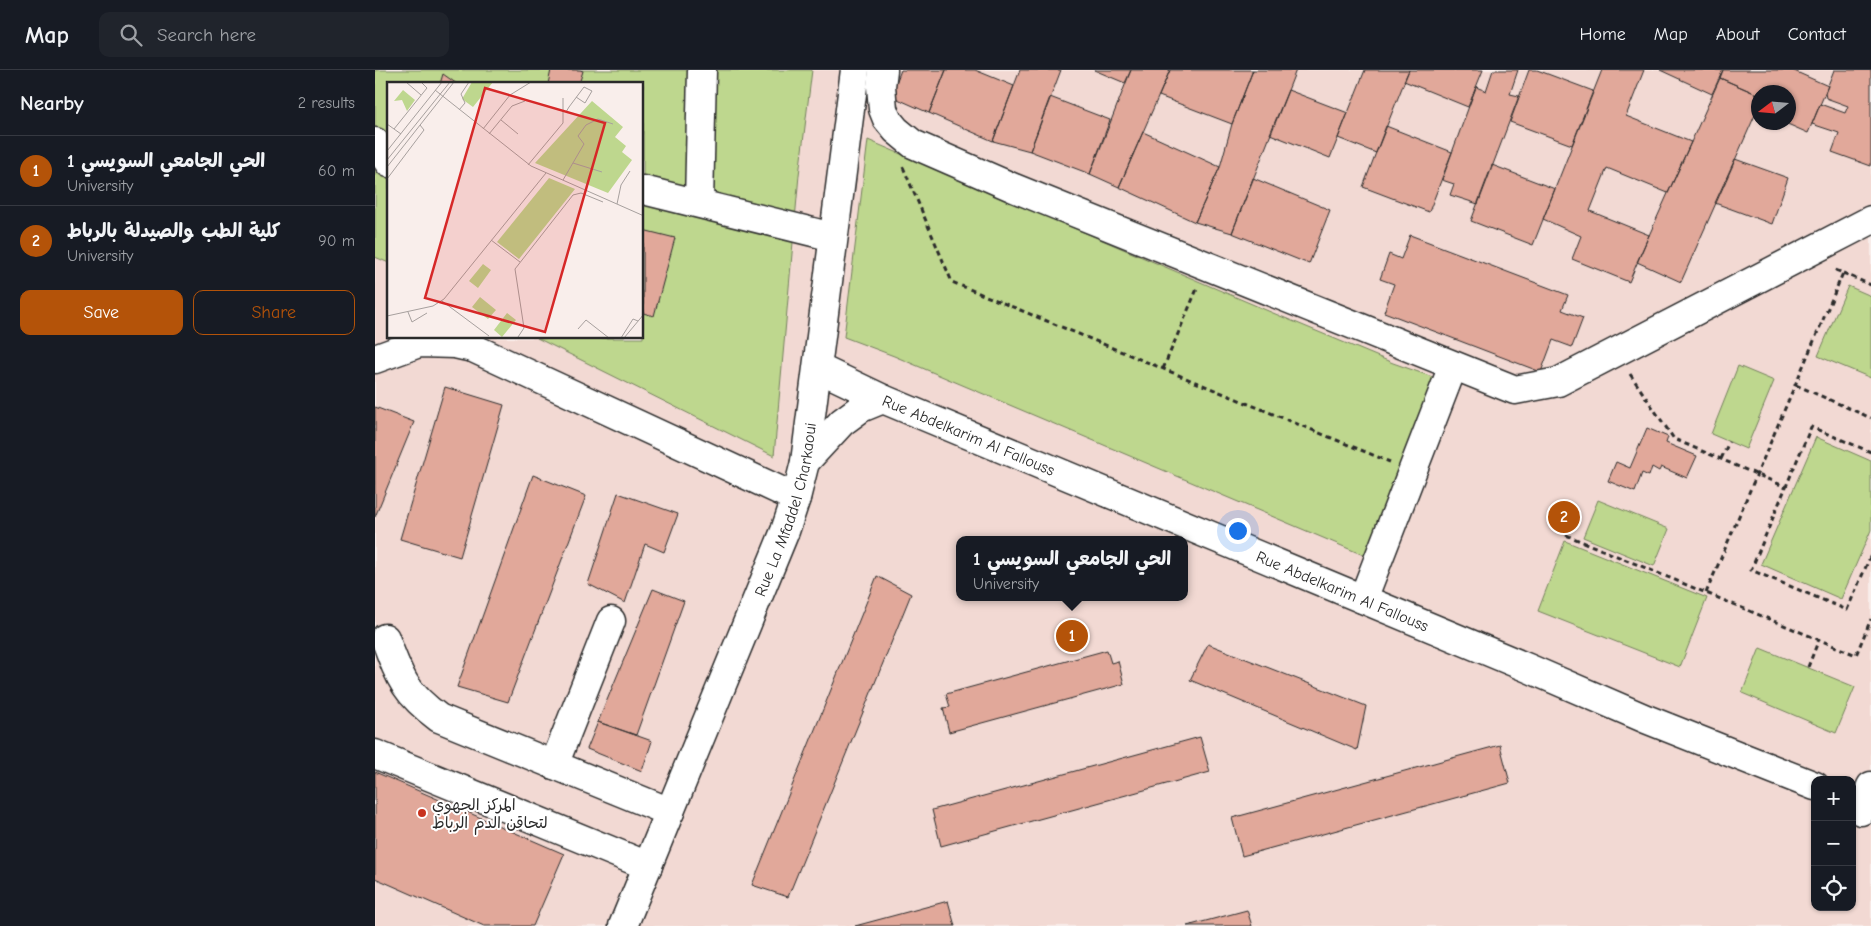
<!DOCTYPE html>
<html lang="en">
<head>
<meta charset="utf-8">
<style>
	:root { --surface:#171b24; --page:#20242c; --text:#f1f3f6; --muted:#9ea1a6; --line:#363941; --accent:#b45309 }
	body { margin:0; font-family:"Comic Neue","Playpen Sans Arabic",sans-serif; background:var(--page); color:var(--text) }
	.controls { position:absolute; right:15px; bottom:15px; display:grid; overflow:hidden; border-radius:10px; box-shadow:0 1px 4px #0004 }
	.controls button { width:45px; height:45px; display:grid; place-items:center; padding:0; border:0; border-bottom:1px solid var(--line); background:var(--surface); color:var(--text); font:25px sans-serif }
	.compass { position:absolute; left:1376px; top:15px; width:45px; height:45px; border-radius:50%; background:var(--surface); box-shadow:0 1px 4px #0004; rotate:254deg }
	.you { position:absolute; left:862px; top:460px; width:18px; height:18px; margin:-12px; border:4px solid #fff; border-radius:50%; background:#1a73e8; box-shadow:0 0 0 8px #1a73e833 }
	.badge { display:grid; place-items:center; width:32px; height:32px; border-radius:50%; background:var(--accent); color:#fff; font-size:16px; font-weight:700 }
	.pin { position:absolute; translate:-50% -50%; border:2px solid #fff; box-shadow:0 1px 5px #0006 }
	.popup { position:absolute; left:581px; top:466px; width:232px; height:65px; box-sizing:border-box; display:grid; place-content:center; border-radius:10px; background:var(--surface); filter:drop-shadow(0 1px 4px #0005); font-size:16px; white-space:nowrap; color:var(--muted) }
	.popup b { font-size:19px; color:var(--text) }
	.popup::after { content:''; position:absolute; left:50%; top:100%; margin-left:-10px; border:10px solid transparent; border-top-color:var(--surface) }
	.list { margin:0; padding:0; list-style:none }
	h2 { display:flex; justify-content:space-between; align-items:center; height:65px; margin:0; padding:0 20px; font-size:21px }
	h2 small { font-size:16px; font-weight:400; color:var(--muted) }
	.list li { display:grid; grid-template-columns:32px 1fr auto; gap:15px; align-items:center; box-sizing:border-box; height:70px; padding:0 20px; border-top:1px solid var(--line) }
	.list b { display:block; font-size:19px; white-space:nowrap }
	.list p { margin:0; font-size:16px; white-space:nowrap; color:var(--muted) }
	.list em { font-size:16px; font-style:normal; color:var(--muted) }
	.actions { display:flex; gap:10px; padding:15px 20px }
	.actions a { flex:1; padding:11px 0; border:1px solid var(--accent); border-radius:10px; text-align:center; font-size:18px; color:var(--accent) }
	.actions .main { background:var(--accent); color:#fff }
	.icon { flex:none; width:28px; height:28px; fill:none; stroke:currentColor; stroke-width:2; stroke-linecap:round; stroke-linejoin:round }
	.map { position:relative; flex:none; width:1496px; height:856px; overflow:hidden }
	header { display:flex; align-items:center; gap:30px; box-sizing:border-box; height:70px; padding:0 25px; background:var(--surface); border-bottom:1px solid var(--line) }
	header strong { font-size:24px }
	nav { display:flex; gap:28px; margin-inline-start:auto; font-size:18px }
	.search { width:350px; height:45px; background:var(--page); display:flex; align-items:center; gap:12px; box-sizing:border-box; padding:0 18px; border-radius:10px; color:var(--muted); font-size:19px }
	main { display:flex }
	aside { flex:1; background:var(--surface) }
	.map>svg:first-child { display:block }
	.built { fill:#f2d9d3; fill-rule:evenodd }
	.green { fill:#bed78e; stroke:#74815c }
	.building { fill:#e1a89a; stroke:#2b2b2b }
	.lines { fill:none; stroke-linecap:round; stroke-linejoin:round }
	.minor-casing { stroke:#2b2b2b; stroke-width:31 }
	.path { stroke:#2b2b2b; stroke-width:3; stroke-dasharray:5 4; stroke-linecap:butt }
	.minor { stroke:#fff; stroke-width:28 }
	.poi-dot { fill:#c8321e; stroke:#fff; stroke-width:2 }
	.labels { text-anchor:middle; stroke-width:4; stroke-linejoin:round; paint-order:stroke }
	.street-label { font-size:16px; fill:#2b2b2b; stroke:#fff }
	.poi-label { font-size:16px; fill:#2b2b2b; stroke:#fff; text-anchor:start }
	.inset-road { fill:none; stroke:#a7a09e; stroke-width:1 }
	.view { fill:#d62828; fill-opacity:0.15; stroke:#d62828; stroke-width:2.5 }
	.inset-edge { fill:none; stroke:#2b2b2b; stroke-width:2.5 }
</style>
</head>
<body>
<header>
<strong>Map</strong>
<div class="search"><svg class="icon" aria-label="search" viewBox="0 0 24 24"><circle cx="10" cy="10" r="6"/><path d="M15 15l6 6"/></svg>Search here</div>
<nav><a>Home</a><a>Map</a><a>About</a><a>Contact</a></nav>
</header>
<main>
<aside>
<h2>Nearby<small>2 results</small></h2>
<ul class="list">
<li><span class="badge">1</span><div><b>الحي الجامعي السويسي 1</b><p>University</p></div><em>60 m</em></li>
<li><span class="badge">2</span><div><b>كلية الطب والصيدلة بالرباط</b><p>University</p></div><em>90 m</em></li>
</ul>
<div class="actions"><a class="main">Save</a><a>Share</a></div>
</aside>
<div class="map">
<svg width="1496" height="856" viewBox="0 0 1496 856">
	<rect width="100%" height="100%" fill="#f9eeeb"/>
	<filter id="ink" filterUnits="userSpaceOnUse"><feTurbulence type="fractalNoise" baseFrequency=".02" numOctaves="2"/><feDisplacementMap in="SourceGraphic" scale="10" xChannelSelector="R" yChannelSelector="G"/><feConvolveMatrix kernelMatrix="1 2 1 2 8 2 1 2 1" color-interpolation-filters="sRGB"/></filter>
	<g filter="url(#ink)">
		<!-- built -->
		<path class="built" d="M 0,0 L 1496,0 L 1496,856 L 0,856 ZM 14,14 L 268,14 L 268,268 L 14,268 ZM 1384,22 L 1414,22 L 1414,52 L 1384,52 ZM 584,470 L 810,470 L 810,527 L 584,527 ZM 1440,710 L 1477,710 L 1477,837 L 1440,837 Z"/>
		<!-- green -->
		<path class="green" d="M 0,0 L 437,0 L 424,105 L 399,386 L 162,268 L 268,268 L 268,14 L 14,14 L 14,193 L 0,187 Z
			M 493,70 L 898,243 L 1018,293 L 1066,310 L 993,487 L 519,286 L 469,267 Z
			M 1473,216 L 1496,226 L 1496,308 L 1443,286 Z
			M 1363,296 L 1399,311 L 1371,379 L 1336,364 Z
			M 1441,367 L 1496,391 L 1496,460 L 1466,529 L 1386,494 Z
			M 1223,430 L 1294,459 L 1279,496 L 1208,467 Z
			M 1190,471 L 1332,528 L 1305,597 L 1163,541 Z
			M 1385,578 L 1480,617 L 1461,663 L 1367,623 Z"/>
		<!-- building -->
		<path class="building" d="M 176,0 L 205,0 L 208,1 L 204,14 L 173,14 Z
			M 526,0 L 571,0 L 554,43 L 516,26 Z
			M 571,0 L 600,0 L 639,16 L 618,71 L 554,43 Z
			M 645,0 L 686,0 L 655,81 L 618,71 Z
			M 719,0 L 756,0 L 750,13 Z
			M 756,0 L 795,0 L 744,117 L 715,104 Z
			M 795,0 L 878,0 L 857,54 L 784,26 Z
			M 878,0 L 921,0 L 857,163 L 820,152 L 845,97 L 857,54 Z
			M 990,0 L 1034,0 L 1001,83 L 963,68 Z
			M 1034,0 L 1108,0 L 1093,37 L 1029,11 Z
			M 1118,0 L 1143,0 L 1135,24 L 1144,26 L 1103,134 L 1075,125 L 1079,114 L 1067,110 L 1101,17 L 1111,21 Z
			M 1154,0 L 1162,0 L 1218,21 L 1197,75 L 1135,52 Z
			M 1227,0 L 1269,0 L 1251,46 L 1316,72 L 1293,123 L 1232,98 L 1215,141 L 1274,165 L 1254,212 L 1197,189 L 1206,166 L 1168,149 Z
			M 1285,0 L 1348,0 L 1337,24 Z
			M 1348,0 L 1417,0 L 1453,16 L 1433,63 L 1408,52 L 1414,52 L 1414,22 L 1384,22 L 1384,25 L 1345,8 Z
			M 1459,0 L 1496,0 L 1496,96 L 1457,82 L 1464,63 L 1437,54 L 1445,34 L 1470,43 L 1473,36 L 1451,28 L 1450,23 Z
			M 68,4 L 82,14 L 65,14 Z
			M 1345,8 L 1384,25 L 1384,36 L 1306,212 L 1262,192 Z
			M 913,20 L 973,43 L 955,88 L 895,64 Z
			M 675,27 L 735,50 L 715,104 L 655,81 Z
			M 1011,56 L 1077,82 L 1054,142 L 988,117 Z
			M 768,62 L 845,97 L 820,152 L 744,117 Z
			M 1360,89 L 1413,108 L 1397,154 L 1340,133 Z
			M 1117,95 L 1180,119 L 1158,175 L 1096,151 Z
			M 878,108 L 955,140 L 934,194 L 857,163 Z
			M 268,160 L 300,168 L 279,246 L 268,243 Z
			M 1035,165 L 1193,225 L 1187,240 L 1208,248 L 1197,277 L 1178,270 L 1166,302 L 1009,242 L 1019,214 L 1005,209 L 1014,184 L 1026,189 Z
			M 70,317 L 129,335 L 85,487 L 25,469 Z
			M 0,337 L 39,352 L 0,447 Z
			M 1272,358 L 1293,367 L 1291,373 L 1322,386 L 1312,408 L 1286,397 L 1284,401 L 1277,397 L 1274,406 L 1267,403 L 1260,422 L 1233,411 L 1241,392 L 1255,398 Z
			M 158,405 L 211,426 L 133,632 L 82,617 Z
			M 243,423 L 303,444 L 289,482 L 270,474 L 250,533 L 213,514 Z
			M 502,506 L 536,524 L 413,827 L 377,815 Z
			M 278,519 L 309,531 L 261,665 L 223,652 Z
			M 833,574 L 991,636 L 982,680 L 815,610 Z
			M 732,580 L 736,593 L 743,591 L 749,614 L 574,662 L 568,638 L 575,637 L 571,624 Z
			M 223,652 L 277,671 L 267,701 L 212,679 Z
			M 825,667 L 835,702 L 566,776 L 557,740 Z
			M 1125,675 L 1135,713 L 867,786 L 857,748 Z
			M 0,702 L 189,784 L 158,856 L 109,856 L 0,808 Z
			M 573,831 L 580,856 L 480,856 Z
			M 872,840 L 877,856 L 812,856 Z"/>
		<g class="lines">
			<defs>
				<g id="minor">
					<path d="M 508,0 L 506,16 L 508,39 L 512,49 L 521,60 L 538,74 L 639,118 L 1140,320 L 1183,312 L 1496,150"/>
					<path d="M 0,72 L 14,93"/>
					<path d="M 268,120 L 458,167"/>
					<path d="M 324,133 L 327,0"/>
					<path d="M 0,289 L 44,273 L 80,274 L 98,278 L 421,428"/>
					<path id="s1" d="M 443,298 L 508,329 L 1153,598 L 1271,649 L 1440,716"/>
					<path d="M 430,392 L 467,352 L 486,338 L 508,329"/>
					<path d="M 988,529 L 1078,296"/>
					<path d="M 10,568 C 25,608 29,622 64,648 L 295,742"/>
					<path d="M 0,684 L 273,796"/>
					<path d="M 179,695 L 236,551"/>
					<path d="M 1486,741 L 1496,716"/>
					<path id="s2" d="M 248,856 L 410,461 L 421,428 L 430,392 L 480,0"/>
				</g>
			</defs>
			<!-- minor casing -->
			<use href="#minor" class="minor-casing"/>
			<!-- path -->
			<path class="path" d="M 528,97 L 577,212 L 1015,392
				M 1468,203 L 1496,215
				M 788,299 L 822,219
				M 1255,304 L 1299,369 L 1411,417
				M 1421,315 L 1496,348
				M 1496,382 L 1436,357 L 1376,500 L 1472,540 L 1496,485
				M 1346,389 L 1354,372
				M 1191,465 L 1481,585 L 1496,549
				M 1331,523 L 1468,203 L 1458,199
				M 1433,597 L 1444,569"/>
			<!-- minor -->
			<use href="#minor" class="minor"/>
		</g>
	</g>
	<!-- markers -->
	<circle class="poi-dot" cx="47" cy="743" r="5"/>
	<g class="labels">
		<!-- street labels -->
		<g class="street-label">
			<text dy="6" stroke="none"><textPath href="#s1" startOffset="165">Rue Abdelkarim Al Fallouss</textPath></text>
			<text dy="6" stroke="none"><textPath href="#s2" startOffset="448">Rue La Mfaddel Charkaoui</textPath></text>
			<text dy="6" stroke="none"><textPath href="#s1" startOffset="570">Rue Abdelkarim Al Fallouss</textPath></text>
		</g>
		<!-- poi labels -->
		<g class="poi-label">
			<text x="57" y="740">المركز الجهوي<tspan x="57" dy="18">لتحاقن الدم الرباط</tspan></text>
		</g>
	</g>
	<!-- overview -->
	<g transform="translate(12 12)">
		<rect width="256" height="256" fill="#f9eeeb"/>
		<path d="M 85,0 L 106,0 L 86,25 L 75,17 ZM 16,8 L 28,18 L 20,29 L 15,18 L 7,19 ZM 205,19 L 236,45 L 228,55 L 239,64 L 235,70 L 245,78 L 221,111 L 148,81 ZM 162,96 L 188,107 L 132,177 L 110,160 ZM 96,182 L 104,188 L 91,206 L 82,199 ZM 93,215 L 109,228 L 101,237 L 85,225 ZM 120,231 L 129,238 L 115,255 L 107,248 Z" fill="#bed78e"/>
		<path class="inset-road" d="M 19,0 L 34,13M 48,8 L 144,84 L 257,134M 72,28 L 78,21 L 74,12 L 82,0M 179,30 L 182,25 L 197,5 L 205,9 L 198,21 L 189,15M 114,38 L 131,52M 0,42 L 14,52M 7,47 L 40,6 L 34,0M 96,47 L 123,13 L 144,0M 102,52 L 125,24 L 138,19M 0,69 L 55,0M 0,78 L 63,0M 186,81 L 215,90M 141,83 L 176,41 L 176,16M 0,85 L 67,0M 0,97 L 37,48 L 33,43M 176,98 L 197,62 L 191,54 L 199,43 L 211,37 L 226,42M 230,122 L 234,103 L 243,89M 104,158 L 133,180M 55,219 L 102,254M 21,230 L 25,240 L 40,231M 0,234 L 46,224 L 57,217 L 159,91M 191,247 L 199,238 L 222,256M 131,255 L 137,246 L 128,187 L 186,113 L 194,111 L 216,120M 234,256 L 246,237 L 251,239M 237,256 L 257,232"/>
		<path class="view" d="M 98,6 L 218,41 L 158,250 L 38,216 Z"/>
		<rect width="256" height="256" class="inset-edge"/>
	</g>
</svg>
<div class="controls">
<button>+</button>
<button>−</button>
<button><svg class="icon" aria-label="locate" viewBox="0 0 24 24"><circle cx="12" cy="12" r="6"/><path d="M12 2v4M12 18v4M2 12h4M18 12h4"/></svg></button>
</div>
<svg class="compass" viewBox="-18 -18 36 36"><path d="M0-13l5 13h-10z" fill="#e53935"/><path d="M0 13l5-13h-10z" fill="#9ea1a6"/></svg>
<div class="you"></div>
<div class="pin badge" style="left:697px;top:566px">1</div>
<div class="popup"><b>الحي الجامعي السويسي 1</b>University</div>
<div class="pin badge" style="left:1189px;top:447px">2</div>
</div>
</main>
</body>
</html>
